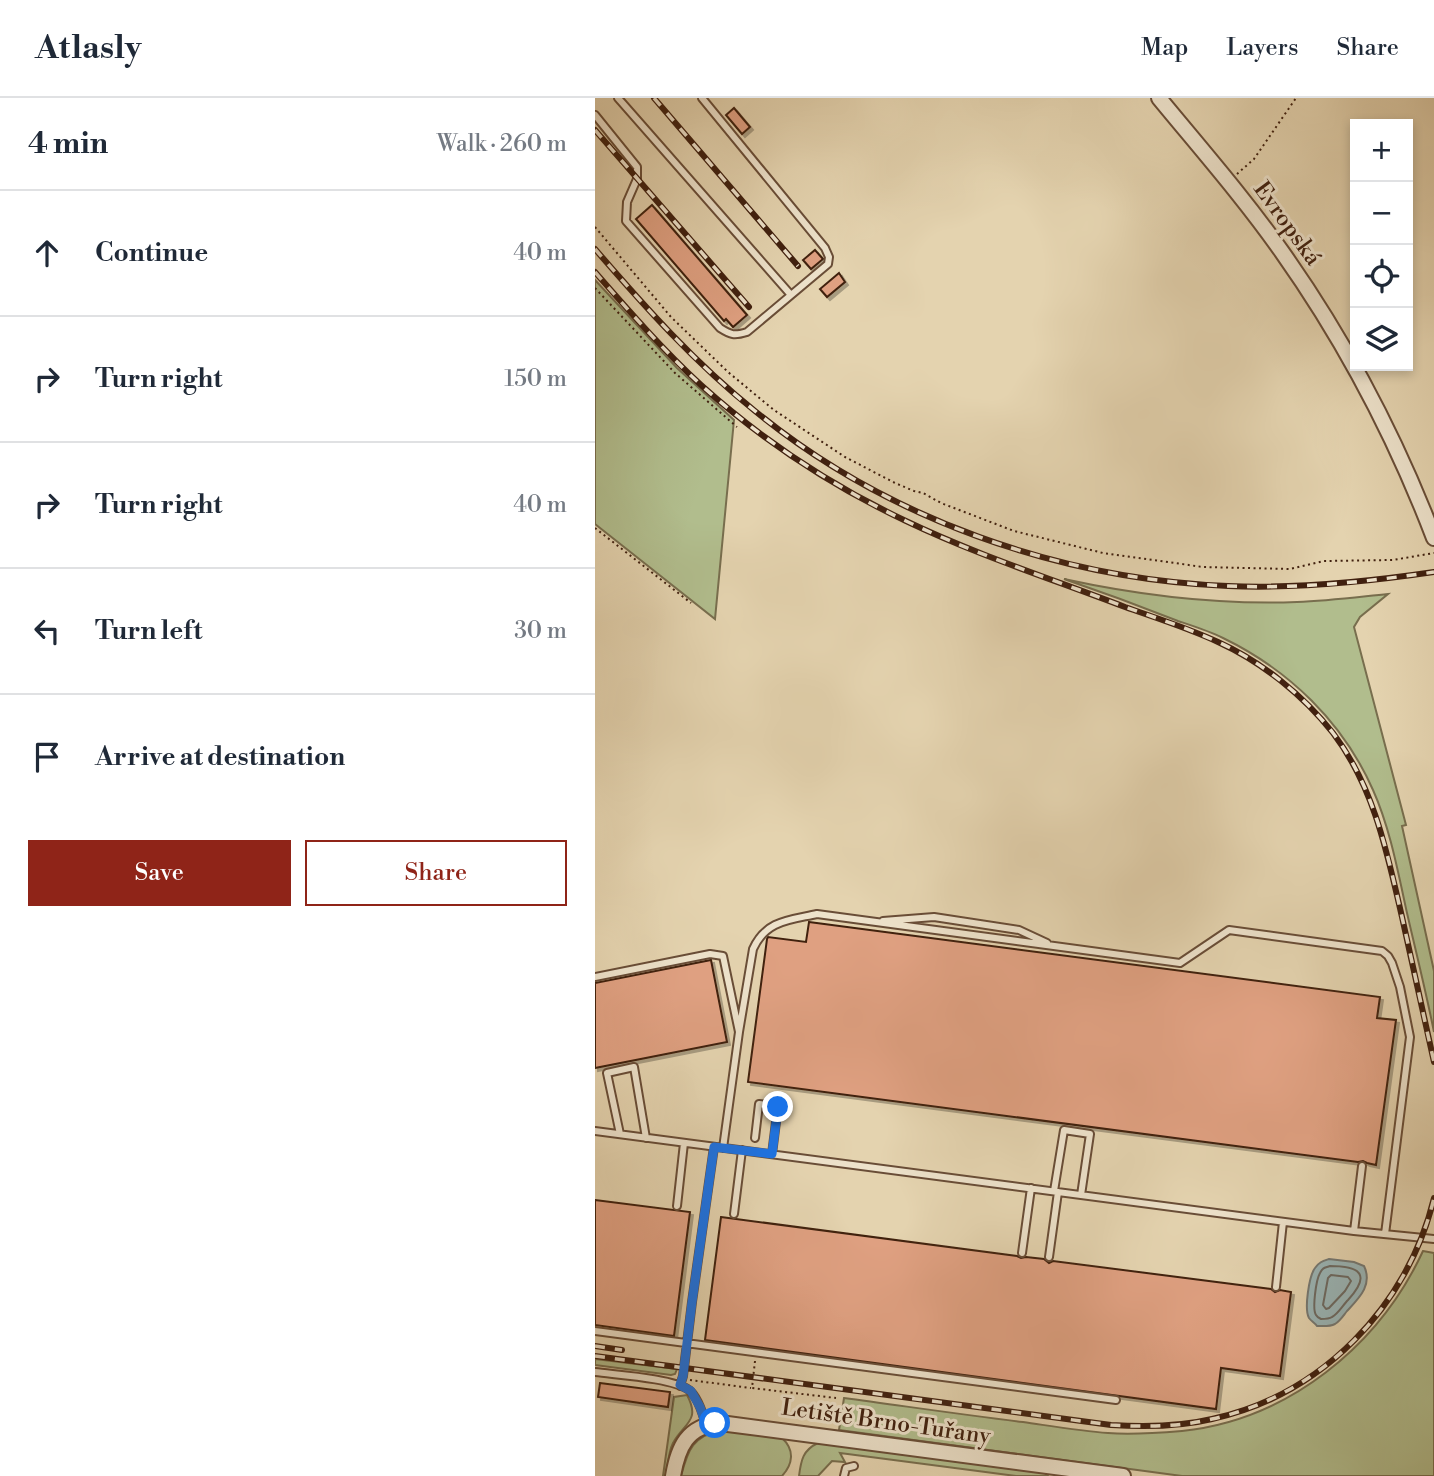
<!DOCTYPE html>
<html lang="en">
<head>
<meta charset="utf-8">
<style>
	:root { --surface:#fff; --page:#f6f6f7; --text:#1f2937; --muted:#747a83; --line:#e0e1e3; --accent:#8f2418 }
	body { margin:0; font-family:"Libre Bodoni",serif; background:var(--page); color:var(--text) }
	.controls { position:absolute; right:21px; top:21px; display:grid; overflow:hidden; border-radius:0px; box-shadow:0 4px 10px #0003 }
	.controls button { width:63px; height:63px; display:grid; place-items:center; padding:0; border:0; border-bottom:2px solid var(--line); background:var(--surface); color:var(--text); font:35px sans-serif }
	.stop { position:absolute; width:21px; height:21px; margin:-16px; border:5px solid #1a73e8; border-radius:50%; background:#fff }
	.stop.end { background:#1a73e8; border-color:#fff; box-shadow:0 2px 7px #0008 }
	.list { margin:0; padding:0; list-style:none }
	h2 { display:flex; justify-content:space-between; align-items:center; height:91px; margin:0; padding:0 28px; font-size:30px }
	h2 small { font-size:23px; font-weight:400; color:var(--muted) }
	.list li { display:grid; grid-template-columns:46px 1fr auto; gap:21px; align-items:center; box-sizing:border-box; height:126px; padding:0 28px; border-top:2px solid var(--line) }
	.list b { display:block; font-size:26px; white-space:nowrap }
	.list em { font-size:23px; font-style:normal; color:var(--muted) }
	.actions { display:flex; gap:14px; padding:21px 28px }
	.actions a { flex:1; padding:16px 0; border:2px solid var(--accent); border-radius:0px; text-align:center; font-size:24px; color:var(--accent) }
	.actions .main { background:var(--accent); color:#fff }
	.icon { flex:none; width:38px; height:38px; fill:none; stroke:currentColor; stroke-width:2; stroke-linecap:round; stroke-linejoin:round }
	.map { position:relative; flex:none; width:839px; height:1378px; overflow:hidden }
	header { display:flex; align-items:center; gap:42px; box-sizing:border-box; height:98px; padding:0 35px; background:var(--surface); border-bottom:2px solid var(--line) }
	header strong { font-size:33px }
	nav { display:flex; gap:38px; margin-inline-start:auto; font-size:24px }
	main { display:flex }
	aside { flex:1; background:var(--surface) }
	.map>svg:first-child { display:block }
	.green { fill:#b1bd8d; stroke:#786e4e; stroke-width:2 }
	.water { fill:#9ab5b6; stroke:#767973; stroke-width:2 }
	.lines { fill:none; stroke-linecap:round; stroke-linejoin:round }
	.shore { stroke:#6d6a62; stroke-width:2 }
	.building { fill:#dfa081; stroke:#40200f; stroke-width:2; filter:url(#shadow) }
	.service-casing { stroke:#694d37; stroke-width:10 }
	.tertiary-casing { stroke:#694d37; stroke-width:18 }
	.path { stroke:#40200f; stroke-width:2; stroke-dasharray:2 3.5; stroke-linecap:butt }
	.service { stroke:#ede2cb; stroke-width:6 }
	.tertiary { stroke:#ede2cb; stroke-width:14 }
	.rail-casing { stroke:#40200f; stroke-width:6 }
	.rail { stroke:#ede2cb; stroke-width:3.5; stroke-dasharray:10; stroke-linecap:butt }
	.route { stroke:#1a73e8; stroke-width:9 }
	.labels { text-anchor:middle; stroke-width:6; stroke-linejoin:round; paint-order:stroke }
	.street-label { font-size:23px; fill:#40200f; stroke:#ede2cb }
</style>
</head>
<body>
<header>
<strong>Atlasly</strong>
<nav><a>Map</a><a>Layers</a><a>Share</a></nav>
</header>
<main>
<aside>
<h2>4 min<small>Walk · 260 m</small></h2>
<ul class="list">
<li><svg class="icon" aria-label="ahead" viewBox="0 0 24 24"><path d="M12 20V5M6 11l6-6 6 6"/></svg><div><b>Continue</b></div><em>40 m</em></li>
<li><svg class="icon" aria-label="right" viewBox="0 0 24 24"><path d="M7 20v-9h11M14 6l5 5-5 5"/></svg><div><b>Turn right</b></div><em>150 m</em></li>
<li><svg class="icon" aria-label="right" viewBox="0 0 24 24"><path d="M7 20v-9h11M14 6l5 5-5 5"/></svg><div><b>Turn right</b></div><em>40 m</em></li>
<li><svg class="icon" aria-label="left" viewBox="0 0 24 24"><path d="M17 20v-9H6M10 6l-5 5 5 5"/></svg><div><b>Turn left</b></div><em>30 m</em></li>
<li><svg class="icon" aria-label="arrive" viewBox="0 0 24 24"><path d="M6 21V4h12l-3 4 3 4H6"/></svg><div><b>Arrive at destination</b></div></li>
</ul>
<div class="actions"><a class="main">Save</a><a>Share</a></div>
</aside>
<div class="map">
<svg width="839" height="1378" viewBox="0 0 839 1378">
	<defs>
		<filter id="shadow"><feDropShadow dx="3" dy="3" stdDeviation="0" flood-color="#0004"/></filter>
	</defs>
	<rect width="100%" height="100%" fill="#e4d3af"/>
	<filter id="stains"><feTurbulence type="fractalNoise" baseFrequency=".00286" numOctaves="4"/><feColorMatrix values="0 0 0 0 .2 0 0 0 0 .09 0 0 0 0 .02 0 0 0 .5 -.17"/></filter>
	<radialGradient id="worn" r=".72"><stop offset=".6" stop-color="#630" stop-opacity="0"/><stop offset="1" stop-color="#630" stop-opacity=".3"/></radialGradient>
	<!-- green -->
	<path class="green" d="M 0,182 L 82,270 L 139,322 L 120,521 L 0,426 Z
		M 469,481 C 547,498 622,507 702,504 C 733,503 763,499 793,496 L 765,519 L 759,529 L 811,727 L 807,728 L 839,873 L 839,934 C 831,894 821,854 812,815 C 803,774 795,730 778,692 C 748,624 694,572 628,540 C 614,533 598,528 583,523 C 545,508 507,494 469,481 Z
		M 828,1153 L 839,1155 L 839,1378 L 587,1378 L 244,1332 L 249,1300 C 309,1308 369,1317 428,1324 C 456,1328 485,1333 513,1335 C 537,1337 563,1335 587,1333 C 693,1322 784,1248 828,1153 Z
		M 0,1261 L 82,1271 L 80,1276 L 76,1277 L 0,1267 Z
		M 92,1297 C 106,1323 89,1325 78,1345 C 73,1355 73,1367 71,1378 L 68,1378 L 79,1299 Z
		M 127,1332 L 187,1340 C 200,1352 198,1366 187,1378 L 86,1378 C 93,1351 98,1338 127,1332 Z
		M 223,1345 L 450,1375 L 453,1378 L 421,1378 L 245,1355 L 250,1364 L 237,1363 L 223,1378 L 204,1378 C 206,1362 208,1352 223,1345 Z"/>
	<!-- water -->
	<path class="water" d="M 734,1161 L 759,1164 L 769,1168 C 778,1187 764,1200 752,1213 C 748,1218 745,1223 740,1226 C 734,1229 728,1228 722,1228 C 720,1225 716,1223 714,1220 C 709,1211 714,1178 720,1170 C 724,1164 728,1163 734,1161 Z"/>
	<g class="lines">
		<!-- shore -->
		<path class="shore" d="M 735,1168 C 766,1168 776,1177 753,1202 C 748,1207 743,1216 737,1219 C 734,1221 730,1221 726,1221 C 724,1220 722,1219 721,1217 C 717,1211 721,1182 725,1175 C 728,1169 730,1170 735,1168 Z
			M 736,1177 L 753,1179 L 756,1183 L 750,1193 L 734,1210 L 731,1211 L 728,1207 L 733,1180 Z"/>
	</g>
	<!-- building -->
	<path class="building" d="M 139,10 L 155,29 L 147,36 L 131,17 Z
		M 57,107 L 152,217 L 138,229 L 131,221 L 129,223 L 41,121 Z
		M 220,152 L 228,161 L 216,171 L 208,162 Z
		M 244,175 L 250,184 L 232,199 L 225,191 Z
		M 214,824 L 785,899 L 782,920 L 801,922 L 781,1067 L 772,1065 L 768,1063 L 763,1064 L 153,984 L 172,841 L 173,839 L 211,844 Z
		M 116,862 L 132,944 L 0,970 L 0,885 Z
		M 0,1102 L 95,1114 L 79,1238 L 0,1227 Z
		M 126,1119 L 422,1158 L 426,1160 L 431,1159 L 449,1161 L 454,1165 L 458,1163 L 676,1191 L 680,1194 L 685,1192 L 696,1194 L 685,1278 L 626,1270 L 621,1311 L 110,1242 Z
		M 5,1285 L 75,1294 L 73,1309 L 3,1299 Z"/>
	<g class="lines">
		<defs>
			<path id="service" d="M 23,0 L 196,197
				M 0,17 L 42,69 L 42,81 L 32,104 L 31,123 L 125,230 C 136,237 139,238 152,234 L 233,166 L 234,159 L 230,150 L 107,0
				M 288,823 L 339,819 L 424,832 L 452,845
				M 0,879 L 115,856 L 128,858 L 144,934 L 128,1050
				M 144,934 L 158,851 C 171,822 195,822 222,816 L 585,865 L 634,832 L 787,853 L 793,858 L 797,865 L 805,889 L 815,939 L 790,1136
				M 0,1033 L 759,1133 L 839,1141
				M 25,1036 L 12,975 L 39,969 L 51,1040
				M 160,1040 L 164,1006 L 183,1008 L 177,1056
				M 459,1093 L 469,1032 L 495,1036 L 486,1097
				M 82,1108 L 89,1045
				M 139,1116 L 147,1052
				M 759,1133 L 767,1068
				M 427,1155 L 436,1090
				M 454,1159 L 463,1094
				M 681,1189 L 688,1124
				M 0,1233 L 521,1302
				M 0,1274 C 22,1277 77,1280 94,1292 C 103,1299 108,1316 111,1327
				M 85,1288 L 88,1278 L 97,1204 L 119,1049
				M 249,1378 L 251,1370 L 259,1368"/>
			<path id="tertiary" d="M 564,0 C 606,51 649,100 687,154 C 750,243 800,338 839,440
				M 78,1378 C 83,1349 92,1328 125,1325 L 528,1378"/>
		</defs>
		<!-- service casing -->
		<use href="#service" class="service-casing"/>
		<!-- tertiary casing -->
		<use href="#tertiary" class="tertiary-casing"/>
		<!-- path -->
		<path class="path" d="M 642,76 L 659,61 L 701,0
			M 0,129 L 76,219 L 133,274 L 179,312 L 250,359 L 300,385 L 319,393 L 328,395 L 346,405 L 419,433 L 508,455 L 608,469 L 695,471 L 729,463 L 798,462 L 839,455
			M 0,190 L 80,275 L 142,329
			M 0,430 L 96,505
			M 160,1263 L 157,1290 L 241,1300
			M 95,1282 L 156,1290"/>
		<!-- service -->
		<use href="#service" class="service"/>
		<!-- tertiary -->
		<use href="#tertiary" class="tertiary"/>
		<defs>
			<path id="rail" d="M 59,0 L 203,168
				M 0,32 L 154,209
				M 0,151 C 50,209 100,265 160,313 C 292,421 464,481 633,488 C 702,491 771,484 839,474
				M 0,174 C 34,213 68,252 106,287 C 167,342 237,388 311,423 C 382,457 457,481 530,509 C 561,520 593,530 623,544 C 667,564 708,597 738,635 C 779,689 792,754 807,819 C 818,867 828,916 839,964
				M 0,1248 L 27,1252
				M 0,1258 L 516,1327 C 550,1329 584,1329 617,1321 C 727,1297 813,1208 839,1100"/>
		</defs>
		<!-- rail casing -->
		<use href="#rail" class="rail-casing"/>
		<!-- rail -->
		<use href="#rail" class="rail"/>
	</g>
	<g class="lines">
		<!-- route -->
		<path class="route" d="M 120,1325 L 111,1327 L 105,1309 L 96,1293 L 85,1287 L 88,1278 L 97,1204 L 119,1049 L 177,1056 L 183,1009"/>
	</g>
	<g class="labels">
		<!-- street labels -->
		<g class="street-label">
			<text transform="translate(693 125) rotate(54)" y="8">Evropská</text>
			<text transform="translate(291 1323) rotate(8)" y="8">Letiště Brno-Tuřany</text>
		</g>
	</g>
	<rect width="100%" height="100%" filter="url(#stains)"/>
	<rect width="100%" height="100%" fill="url(#worn)"/>
</svg>
<div class="controls">
<button>+</button>
<button>−</button>
<button><svg class="icon" aria-label="locate" viewBox="0 0 24 24"><circle cx="12" cy="12" r="6"/><path d="M12 2v4M12 18v4M2 12h4M18 12h4"/></svg></button>
<button><svg class="icon" aria-label="layers" viewBox="0 0 24 24"><path d="M12 4l9 5-9 5-9-5zM3 14l9 5 9-5"/></svg></button>
</div>
<div class="stop" style="left:120px;top:1325px"></div>
<div class="stop end" style="left:183px;top:1009px"></div>
</div>
</main>
</body>
</html>
